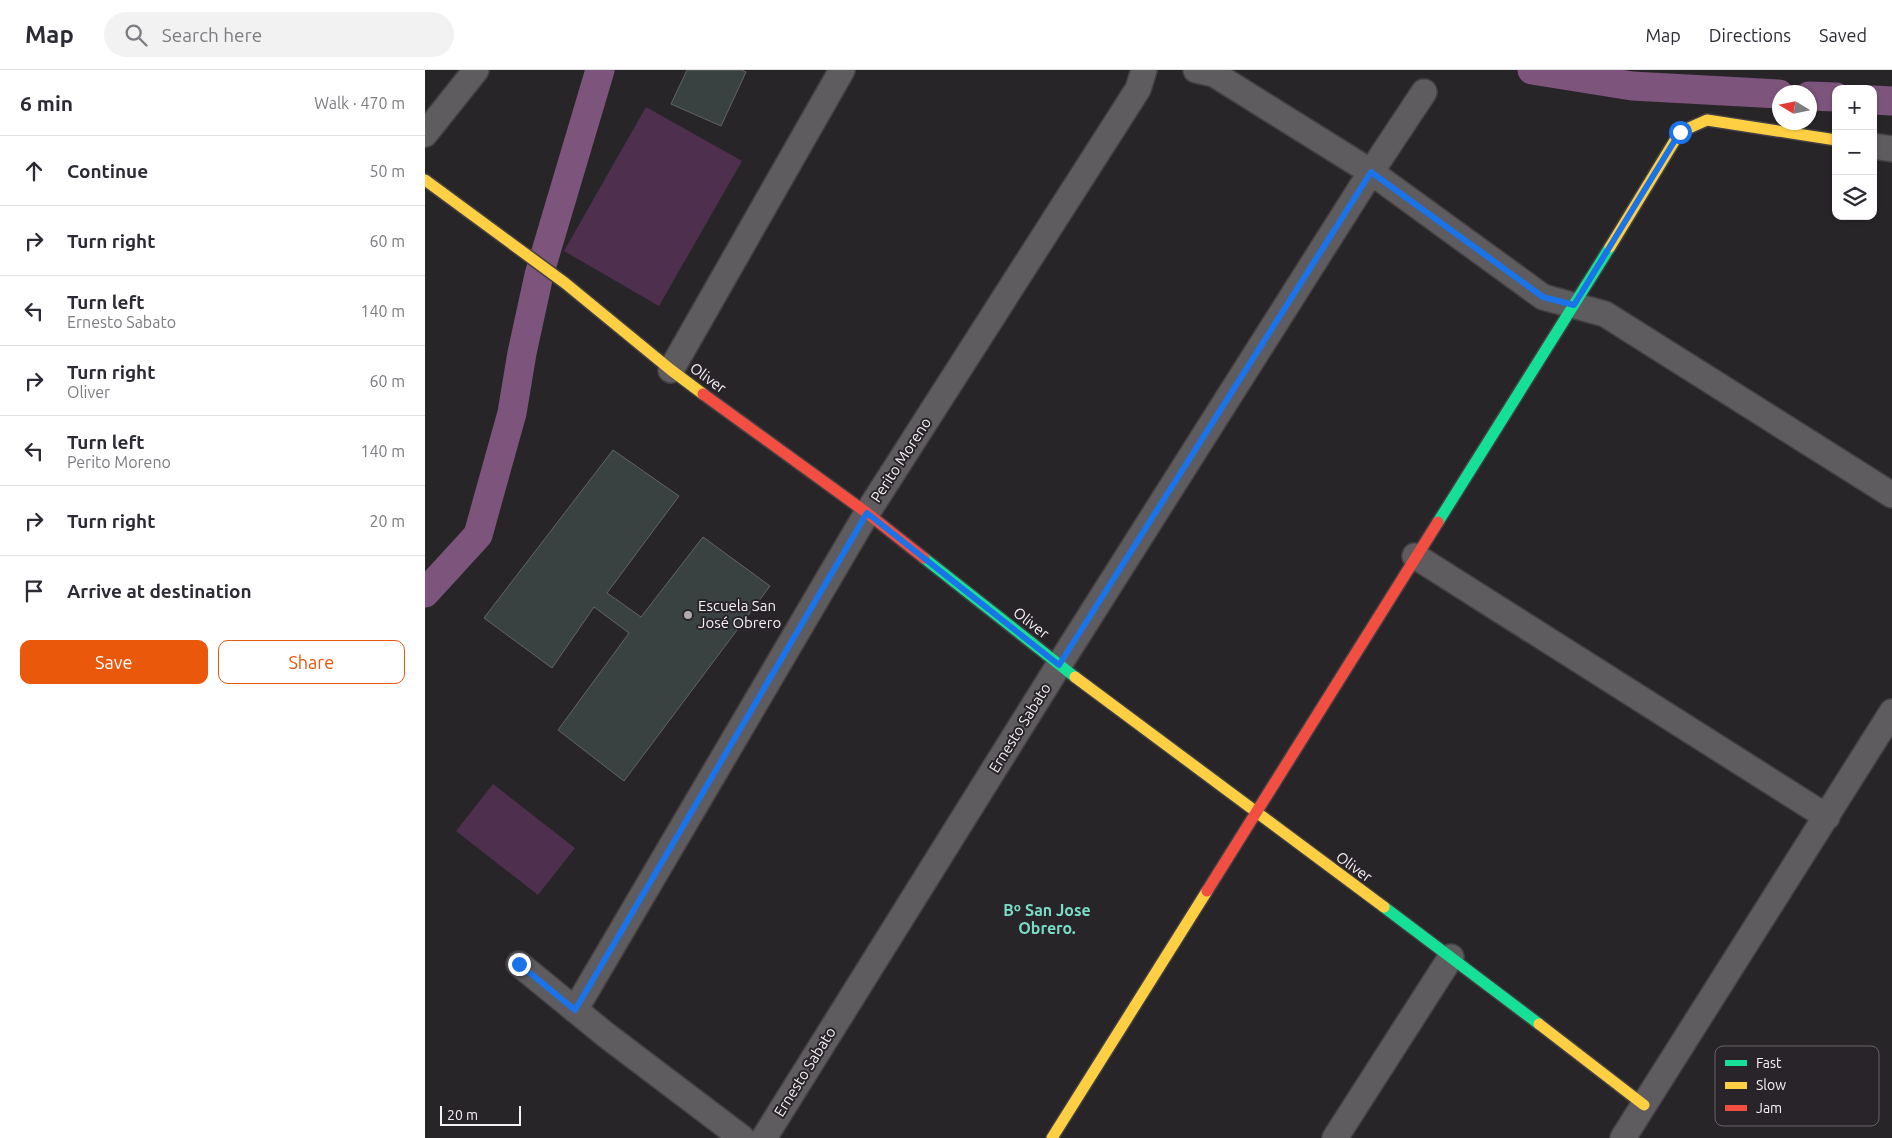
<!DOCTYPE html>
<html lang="en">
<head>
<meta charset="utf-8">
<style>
	:root { --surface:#fff; --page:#f2f2f3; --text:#2b2b33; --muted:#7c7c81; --line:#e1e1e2; --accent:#ea580c }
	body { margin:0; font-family:Ubuntu,sans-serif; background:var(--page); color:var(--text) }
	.controls { position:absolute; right:15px; top:15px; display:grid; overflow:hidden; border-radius:10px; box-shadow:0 1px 4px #0004 }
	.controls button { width:45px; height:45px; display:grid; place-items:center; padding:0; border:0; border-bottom:1px solid var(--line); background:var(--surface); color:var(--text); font:25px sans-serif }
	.compass { position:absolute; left:1347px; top:15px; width:45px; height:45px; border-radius:50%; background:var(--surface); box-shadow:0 1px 4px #0004; rotate:280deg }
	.scale { position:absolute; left:15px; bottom:12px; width:81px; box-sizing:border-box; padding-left:5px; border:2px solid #f5f2f5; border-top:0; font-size:14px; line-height:18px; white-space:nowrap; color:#f5f2f5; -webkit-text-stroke:4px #292429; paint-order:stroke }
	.stop { position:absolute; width:15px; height:15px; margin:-11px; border:4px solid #1a73e8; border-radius:50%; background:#fff }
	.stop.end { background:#1a73e8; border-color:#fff; box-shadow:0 1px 5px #0008 }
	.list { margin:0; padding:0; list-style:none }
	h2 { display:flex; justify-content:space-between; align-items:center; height:65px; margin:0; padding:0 20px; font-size:21px }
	h2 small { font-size:16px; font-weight:400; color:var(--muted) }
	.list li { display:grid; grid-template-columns:32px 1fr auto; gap:15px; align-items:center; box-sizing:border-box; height:70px; padding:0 20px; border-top:1px solid var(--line) }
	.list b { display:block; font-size:19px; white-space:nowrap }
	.list p { margin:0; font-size:16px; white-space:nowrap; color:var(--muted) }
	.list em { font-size:16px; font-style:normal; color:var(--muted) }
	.actions { display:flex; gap:10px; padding:15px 20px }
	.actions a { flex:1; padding:11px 0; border:1px solid var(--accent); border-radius:10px; text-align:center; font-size:18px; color:var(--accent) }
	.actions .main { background:var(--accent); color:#fff }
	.icon { flex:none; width:28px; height:28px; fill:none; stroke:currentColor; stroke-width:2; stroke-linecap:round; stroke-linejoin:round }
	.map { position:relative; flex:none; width:1467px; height:1068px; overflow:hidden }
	header { display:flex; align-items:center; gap:30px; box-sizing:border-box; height:70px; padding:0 25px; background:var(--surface); border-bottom:1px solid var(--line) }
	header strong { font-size:24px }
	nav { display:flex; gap:28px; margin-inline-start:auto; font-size:18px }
	.search { width:350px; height:45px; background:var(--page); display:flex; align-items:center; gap:12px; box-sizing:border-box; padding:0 18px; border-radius:28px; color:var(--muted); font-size:19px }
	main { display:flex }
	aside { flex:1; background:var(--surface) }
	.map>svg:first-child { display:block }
	.green { fill:#4e2f4e }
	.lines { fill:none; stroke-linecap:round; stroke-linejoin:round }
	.canal { stroke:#7d557c; stroke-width:29 }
	.building { fill:#394241; stroke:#636464 }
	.street-casing { stroke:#424042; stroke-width:28 }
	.fast-casing { stroke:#424042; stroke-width:14 }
	.slow-casing { stroke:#424042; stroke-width:14 }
	.jam-casing { stroke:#424042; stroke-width:14 }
	.street { stroke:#5e5c5e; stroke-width:25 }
	.fast { stroke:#16e098; stroke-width:11 }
	.slow { stroke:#ffcf43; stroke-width:11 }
	.jam { stroke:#f24e42; stroke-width:11 }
	.route { stroke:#1a73e8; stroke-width:6 }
	.poi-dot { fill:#adaaad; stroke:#292429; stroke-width:2 }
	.labels { text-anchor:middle; stroke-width:4; stroke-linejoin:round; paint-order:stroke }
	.street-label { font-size:15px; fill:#f5f2f5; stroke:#292429 }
	.poi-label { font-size:15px; fill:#f5f2f5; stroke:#292429; text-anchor:start }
	.neighbourhood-label { font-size:16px; font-weight:bold; fill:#79dcc5; stroke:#292429 }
	.key { fill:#292429; stroke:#666266; stroke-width:1 }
	.key-label { font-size:14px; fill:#f5f2f5 }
</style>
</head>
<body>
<header>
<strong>Map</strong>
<div class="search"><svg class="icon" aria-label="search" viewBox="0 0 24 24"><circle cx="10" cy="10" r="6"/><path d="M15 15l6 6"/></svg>Search here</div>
<nav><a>Map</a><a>Directions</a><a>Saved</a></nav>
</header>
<main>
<aside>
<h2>6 min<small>Walk · 470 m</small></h2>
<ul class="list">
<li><svg class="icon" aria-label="ahead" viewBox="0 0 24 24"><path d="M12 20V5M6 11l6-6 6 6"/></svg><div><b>Continue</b></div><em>50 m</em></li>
<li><svg class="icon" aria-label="right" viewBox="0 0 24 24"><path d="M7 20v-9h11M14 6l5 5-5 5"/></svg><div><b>Turn right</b></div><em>60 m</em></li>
<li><svg class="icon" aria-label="left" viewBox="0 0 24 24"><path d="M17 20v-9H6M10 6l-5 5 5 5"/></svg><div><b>Turn left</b><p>Ernesto Sabato</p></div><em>140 m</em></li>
<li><svg class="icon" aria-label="right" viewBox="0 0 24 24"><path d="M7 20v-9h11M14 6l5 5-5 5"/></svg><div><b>Turn right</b><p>Oliver</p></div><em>60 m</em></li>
<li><svg class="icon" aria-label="left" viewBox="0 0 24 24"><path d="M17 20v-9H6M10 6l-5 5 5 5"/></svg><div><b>Turn left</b><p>Perito Moreno</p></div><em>140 m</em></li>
<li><svg class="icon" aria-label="right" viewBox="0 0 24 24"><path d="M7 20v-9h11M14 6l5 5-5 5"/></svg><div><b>Turn right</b></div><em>20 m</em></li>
<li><svg class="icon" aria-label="arrive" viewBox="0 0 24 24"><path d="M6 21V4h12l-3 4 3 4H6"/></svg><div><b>Arrive at destination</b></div></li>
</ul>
<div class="actions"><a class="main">Save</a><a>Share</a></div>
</aside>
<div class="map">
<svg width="1467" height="1068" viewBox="0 0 1467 1068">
	<rect width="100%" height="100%" fill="#282528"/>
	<!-- green -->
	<path class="green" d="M 221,37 L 317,91 L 234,236 L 139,181 Z
		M 68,714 L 150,778 L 113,825 L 31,761 Z"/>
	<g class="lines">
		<!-- canal -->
		<path class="canal" d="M 1107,0 L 1207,16 L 1354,24
			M 1384,26 L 1411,27
			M 1448,30 L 1467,31
			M 0,523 L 53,465 L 87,343 L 97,283 L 114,205 L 175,0"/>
	</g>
	<!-- building -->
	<path class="building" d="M 262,0 L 317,0 L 321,2 L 296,56 L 246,34 Z
		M 188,380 L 254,426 L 182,523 L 216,547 L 278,467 L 345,516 L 199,711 L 133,660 L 204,563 L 169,537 L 127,598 L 59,548 Z"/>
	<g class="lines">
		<defs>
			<path id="street" d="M 771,0 L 789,4 L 946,102 L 1118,227 L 1180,244 L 1467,425
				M 0,64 L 51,0
				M 1448,76 L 1467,79
				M 246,300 L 417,0
				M 990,486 L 1402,747
				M 94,894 L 181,965 L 317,1068
				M 150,940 L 442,443 L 713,19 L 719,0
				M 339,1068 L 634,595 L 946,102 L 999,22
				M 910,1068 L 1026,887
				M 1198,1068 L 1467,642"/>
			<path id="fast" d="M 1013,452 L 1185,177
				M 499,488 L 650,607
				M 959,837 L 1114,954"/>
			<path id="slow" d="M 0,110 L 140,213 L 246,300 L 278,324
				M 1185,177 L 1255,62 L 1282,50 L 1411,70
				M 650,607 L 959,837
				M 1114,954 L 1219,1035
				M 627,1068 L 782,821"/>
			<path id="jam" d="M 278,324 L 442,443 L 499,488
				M 782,821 L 1013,452"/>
		</defs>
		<!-- street casing -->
		<use href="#street" class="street-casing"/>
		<!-- fast casing -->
		<use href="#fast" class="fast-casing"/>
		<!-- slow casing -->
		<use href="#slow" class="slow-casing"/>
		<!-- jam casing -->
		<use href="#jam" class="jam-casing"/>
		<!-- street -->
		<use href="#street" class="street"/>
		<!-- fast -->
		<use href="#fast" class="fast"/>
		<!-- slow -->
		<use href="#slow" class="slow"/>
		<!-- jam -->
		<use href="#jam" class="jam"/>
	</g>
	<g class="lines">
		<!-- route -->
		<path class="route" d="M 94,894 L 150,940 L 442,443 L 634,595 L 946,102 L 1118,227 L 1149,235 L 1255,62"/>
	</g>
	<!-- markers -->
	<circle class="poi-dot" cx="263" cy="545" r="5"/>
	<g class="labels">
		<!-- street labels -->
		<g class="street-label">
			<text transform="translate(283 308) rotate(36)" y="5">Oliver</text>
			<text transform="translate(476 390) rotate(-57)" y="5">Perito Moreno</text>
			<text transform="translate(606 553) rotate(38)" y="5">Oliver</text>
			<text transform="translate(595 658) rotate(-58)" y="5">Ernesto Sabato</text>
			<text transform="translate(929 797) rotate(36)" y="5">Oliver</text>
			<text transform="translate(380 1002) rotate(-58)" y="5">Ernesto Sabato</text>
		</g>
		<!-- poi labels -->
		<g class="poi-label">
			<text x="273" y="541">Escuela San<tspan x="273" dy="17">José Obrero</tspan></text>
		</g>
		<!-- neighbourhood labels -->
		<g class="neighbourhood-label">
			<text x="622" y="846">Bº San Jose<tspan x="622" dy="18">Obrero.</tspan></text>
		</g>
	</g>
	<!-- legend -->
	<rect x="1290" y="976" width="164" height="80" rx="8" class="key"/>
	<rect x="1300" y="990" width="22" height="6" fill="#16e098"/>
	<rect x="1300" y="1012" width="22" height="7" fill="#ffcf43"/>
	<rect x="1300" y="1035" width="22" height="6" fill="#f24e42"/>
	<g class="key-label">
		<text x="1331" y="998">Fast</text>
		<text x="1331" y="1020">Slow</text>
		<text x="1331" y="1043">Jam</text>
	</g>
</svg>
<div class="controls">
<button>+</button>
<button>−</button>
<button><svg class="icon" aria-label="layers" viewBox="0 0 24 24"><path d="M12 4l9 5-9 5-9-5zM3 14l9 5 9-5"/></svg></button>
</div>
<svg class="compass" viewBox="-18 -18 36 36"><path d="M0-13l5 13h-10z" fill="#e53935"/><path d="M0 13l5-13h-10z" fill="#7c7c81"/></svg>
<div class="scale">20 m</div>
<div class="stop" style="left:1255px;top:62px"></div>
<div class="stop end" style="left:94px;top:894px"></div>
</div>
</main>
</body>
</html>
